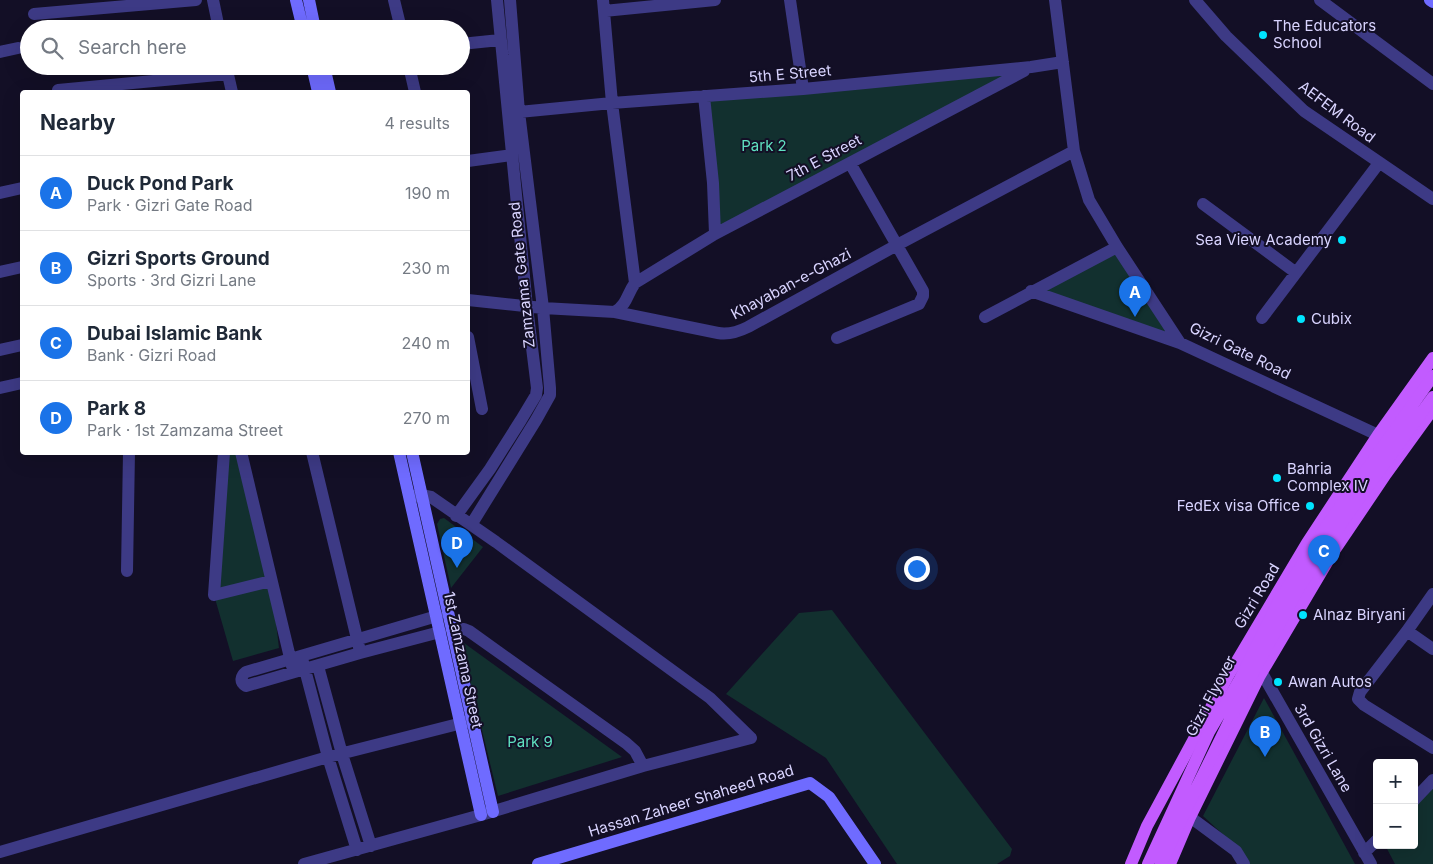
<!DOCTYPE html>
<html lang="en">
<head>
<meta charset="utf-8">
<style>
	:root { --surface:#fff; --page:#f2f2f3; --text:#1f2937; --muted:#747a83; --line:#e0e1e3; --accent:#1a73e8 }
	body { margin:0; font-family:Inter,sans-serif; background:var(--page); color:var(--text) }
	.controls { position:absolute; right:15px; bottom:15px; display:grid; overflow:hidden; border-radius:5px; box-shadow:0 5px 20px #0002 }
	.controls button { width:45px; height:45px; display:grid; place-items:center; padding:0; border:0; border-bottom:1px solid var(--line); background:var(--surface); color:var(--text); font:25px sans-serif }
	.you { position:absolute; left:916px; top:568px; width:18px; height:18px; margin:-12px; border:4px solid #fff; border-radius:50%; background:#1a73e8; box-shadow:0 0 0 8px #1a73e833 }
	.badge { display:grid; place-items:center; width:32px; height:32px; border-radius:50%; background:var(--accent); color:#fff; font-size:16px; font-weight:700 }
	.pin { position:absolute; translate:-50% -41px; filter:drop-shadow(0 1px 2px #0008) }
	.pin::after { content:''; position:absolute; top:26px; width:18px; height:15px; background:inherit; clip-path:polygon(0 0,100% 0,50% 100%) }
	.list { margin:0; padding:0; list-style:none }
	h2 { display:flex; justify-content:space-between; align-items:center; height:65px; margin:0; padding:0 20px; font-size:21px }
	h2 small { font-size:16px; font-weight:400; color:var(--muted) }
	.list li { display:grid; grid-template-columns:32px 1fr auto; gap:15px; align-items:center; box-sizing:border-box; height:75px; padding:0 20px; border-top:1px solid var(--line) }
	.list b { display:block; font-size:19px; white-space:nowrap }
	.list p { margin:0; font-size:16px; white-space:nowrap; color:var(--muted) }
	.list em { font-size:16px; font-style:normal; color:var(--muted) }
	.icon { flex:none; width:28px; height:28px; fill:none; stroke:currentColor; stroke-width:2; stroke-linecap:round; stroke-linejoin:round }
	.map { position:relative; flex:none; width:1433px; height:864px; overflow:hidden }
	.search { position:absolute; background:var(--surface); box-shadow:0 5px 20px #0002; left:20px; top:20px; width:450px; height:55px; display:flex; align-items:center; gap:12px; box-sizing:border-box; padding:0 18px; border-radius:28px; color:var(--muted); font-size:19px }
	.panel { position:absolute; background:var(--surface); box-shadow:0 5px 20px #0002; left:20px; top:90px; width:450px; height:365px; border-radius:5px }
	.map>svg:first-child { display:block }
	.green { fill:#12302f }
	.lines { fill:none; stroke-linecap:round; stroke-linejoin:round }
	.street { stroke:#3d3a85; stroke-width:12 }
	.secondary { stroke:#6f6bff; stroke-width:12 }
	.primary { stroke:#c25bff; stroke-width:12 }
	.primary-bridge { stroke:#c25bff; stroke-width:12 }
	.poi-dot { fill:#00e5ff; stroke:#130f26; stroke-width:2 }
	.labels { text-anchor:middle; stroke-width:4; stroke-linejoin:round; paint-order:stroke }
	.poi-label { font-size:15px; fill:#d9d4ff; stroke:#130f26; text-anchor:start }
	.street-label { font-size:15px; fill:#d9d4ff; stroke:#130f26 }
	.park-label { font-size:15px; fill:#5fe0c0; stroke:#130f26 }
</style>
</head>
<body>
<div class="map">
<svg width="1433" height="864" viewBox="0 0 1433 864">
	<rect width="100%" height="100%" fill="#130f26"/>
	<!-- green -->
	<path class="green" d="M 1031,67 L 715,234 L 704,96 Z
		M 1117,247 L 1180,343 L 1031,291 Z
		M 224,453 L 241,453 L 271,581 L 279,648 L 233,661 L 214,595 Z
		M 444,518 L 483,547 L 451,588 L 437,524 L 440,519 Z
		M 832,610 L 1012,849 L 1010,856 L 997,864 L 897,864 L 826,758 L 726,694 L 799,613 Z
		M 464,643 L 622,757 L 498,796 L 462,648 Z
		M 1264,698 L 1355,864 L 1249,864 L 1242,852 L 1203,816 Z
		M 1433,780 L 1433,864 L 1395,864 L 1385,845 L 1414,845 L 1414,800 Z"/>
	<g class="lines">
		<!-- street -->
		<path class="street" d="M 213,0 L 219,29
			M 394,0 L 401,29
			M 603,0 L 612,103 L 635,283 C 627,294 628,303 615,312
			M 790,0 L 803,89
			M 1055,0 L 1074,151 L 1089,200 L 1117,247 L 1180,343
			M 1195,0 L 1226,36 L 1304,111 L 1433,199
			M 1320,0 L 1433,84
			M 604,11 L 715,0
			M 34,14 L 196,0
			M 461,44 L 500,40
			M 0,52 L 18,48
			M 226,66 L 232,92
			M 409,66 L 415,92
			M 58,90 L 228,74
			M 704,96 L 713,183 L 715,234
			M 519,112 L 612,103 L 803,89 L 1031,67 L 1063,62
			M 468,161 L 512,155
			M 0,193 L 22,188
			M 1203,204 L 1295,272
			M 0,272 L 22,267
			M 635,283 L 715,234 L 1024,71
			M 1031,291 L 1180,343 L 1378,435 L 1385,441
			M 468,300 L 543,308 L 615,312 L 718,333 C 729,335 738,332 748,327 L 897,245 L 1074,151
			M 985,317 L 1117,247
			M 1262,318 L 1379,163
			M 468,337 L 482,409
			M 837,338 L 919,304 L 923,296 L 923,291 L 850,163
			M 0,350 L 22,345
			M 0,388 L 22,383
			M 224,452 L 214,595 L 271,581
			M 241,452 L 292,666
			M 312,452 L 359,647
			M 413,496 L 421,495 L 431,497 L 496,542 L 710,698 L 751,738
			M 456,516 L 490,469 L 521,420 L 536,395 L 537,388 L 527,307 L 497,0
			M 471,525 L 536,420 L 550,395 L 550,388 L 543,308 L 519,112 L 510,0
			M 127,571 L 129,452
			M 1433,594 L 1407,631 L 1360,692 L 1358,699 L 1364,705 L 1433,748
			M 437,616 L 246,672 C 241,676 239,682 246,686 L 360,653 L 440,632
			M 452,629 L 464,629 L 469,631 L 626,743 L 635,751 L 643,766
			M 1407,631 L 1433,649
			M 303,662 L 328,757 L 357,850
			M 318,666 L 342,754 L 371,846
			M 1255,666 L 1262,673 L 1371,864
			M 1414,800 L 1433,780
			M 1190,817 L 1236,851 L 1244,864
			M 0,852 L 328,757 L 470,721
			M 1364,853 L 1377,840
			M 304,864 L 481,815 L 643,766 L 751,738"/>
		<!-- secondary -->
		<path class="secondary" d="M 296,0 L 303,29
			M 309,0 L 315,29
			M 1430,0 L 1433,2
			M 312,66 L 318,92
			M 324,66 L 330,92
			M 399,452 L 481,815
			M 412,452 L 493,812
			M 538,864 L 810,783 L 829,797 L 875,864"/>
		<!-- primary -->
		<path class="primary" d="M 1131,864 L 1147,826 L 1228,676 L 1307,543 L 1378,435 L 1433,358
			M 1170,864 L 1190,817 L 1259,677 L 1332,554 L 1386,474 L 1433,409"/>
		<!-- primary-bridge -->
		<path class="primary-bridge" d="M 1148,864 L 1209,732 L 1240,679 L 1279,601 L 1328,524 L 1433,376
			M 1161,864 L 1190,801 L 1255,669 L 1299,588 L 1345,518 L 1433,397"/>
	</g>
	<!-- markers -->
	<g class="poi-dot">
		<circle cx="1263" cy="35" r="5"/>
		<circle cx="1342" cy="240" r="5"/>
		<circle cx="1301" cy="319" r="5"/>
		<circle cx="1277" cy="478" r="5"/>
		<circle cx="1310" cy="506" r="5"/>
		<circle cx="1303" cy="615" r="5"/>
		<circle cx="1278" cy="682" r="5"/>
	</g>
	<g class="labels">
		<!-- poi labels -->
		<g class="poi-label">
			<text x="1273" y="31">The Educators<tspan x="1273" dy="17">School</tspan></text>
			<text x="1332" y="245" text-anchor="end">Sea View Academy</text>
			<text x="1311" y="324">Cubix</text>
			<text x="1287" y="474">Bahria<tspan x="1287" dy="17">Complex IV</tspan></text>
			<text x="1300" y="511" text-anchor="end">FedEx visa Office</text>
			<text x="1313" y="620">Alnaz Biryani</text>
			<text x="1288" y="687">Awan Autos</text>
		</g>
		<!-- street labels -->
		<g class="street-label">
			<text transform="translate(790 74) rotate(-5)" y="5">5th E Street</text>
			<text transform="translate(1337 112) rotate(37)" y="5">AEFEM Road</text>
			<text transform="translate(824 158) rotate(-28)" y="5">7th E Street</text>
			<text transform="translate(522 275) rotate(-96)" y="5">Zamzama Gate Road</text>
			<text transform="translate(791 284) rotate(-28)" y="5">Khayaban-e-Ghazi</text>
			<text transform="translate(1240 351) rotate(26)" y="5">Gizri Gate Road</text>
			<text transform="translate(1257 596) rotate(-59)" y="5">Gizri Road</text>
			<text transform="translate(463 660) rotate(78)" y="5">1st Zamzama Street</text>
			<text transform="translate(1211 696) rotate(-62)" y="5">Gizri Flyover</text>
			<text transform="translate(1323 748) rotate(60)" y="5">3rd Gizri Lane</text>
			<text transform="translate(691 801) rotate(-17)" y="5">Hassan Zaheer Shaheed Road</text>
		</g>
		<!-- park labels -->
		<g class="park-label">
			<text x="764" y="151">Park 2</text>
			<text x="530" y="747">Park 9</text>
		</g>
	</g>
</svg>
<div class="controls">
<button>+</button>
<button>−</button>
</div>
<div class="you"></div>
<div class="pin badge" style="left:1135px;top:317px">A</div>
<div class="pin badge" style="left:1265px;top:757px">B</div>
<div class="pin badge" style="left:1324px;top:576px">C</div>
<div class="pin badge" style="left:457px;top:568px">D</div>
<div class="search"><svg class="icon" aria-label="search" viewBox="0 0 24 24"><circle cx="10" cy="10" r="6"/><path d="M15 15l6 6"/></svg>Search here</div>
<section class="panel">
<h2>Nearby<small>4 results</small></h2>
<ul class="list">
<li><span class="badge">A</span><div><b>Duck Pond Park</b><p>Park · Gizri Gate Road</p></div><em>190 m</em></li>
<li><span class="badge">B</span><div><b>Gizri Sports Ground</b><p>Sports · 3rd Gizri Lane</p></div><em>230 m</em></li>
<li><span class="badge">C</span><div><b>Dubai Islamic Bank</b><p>Bank · Gizri Road</p></div><em>240 m</em></li>
<li><span class="badge">D</span><div><b>Park 8</b><p>Park · 1st Zamzama Street</p></div><em>270 m</em></li>
</ul>
</section>
</div>
</body>
</html>
